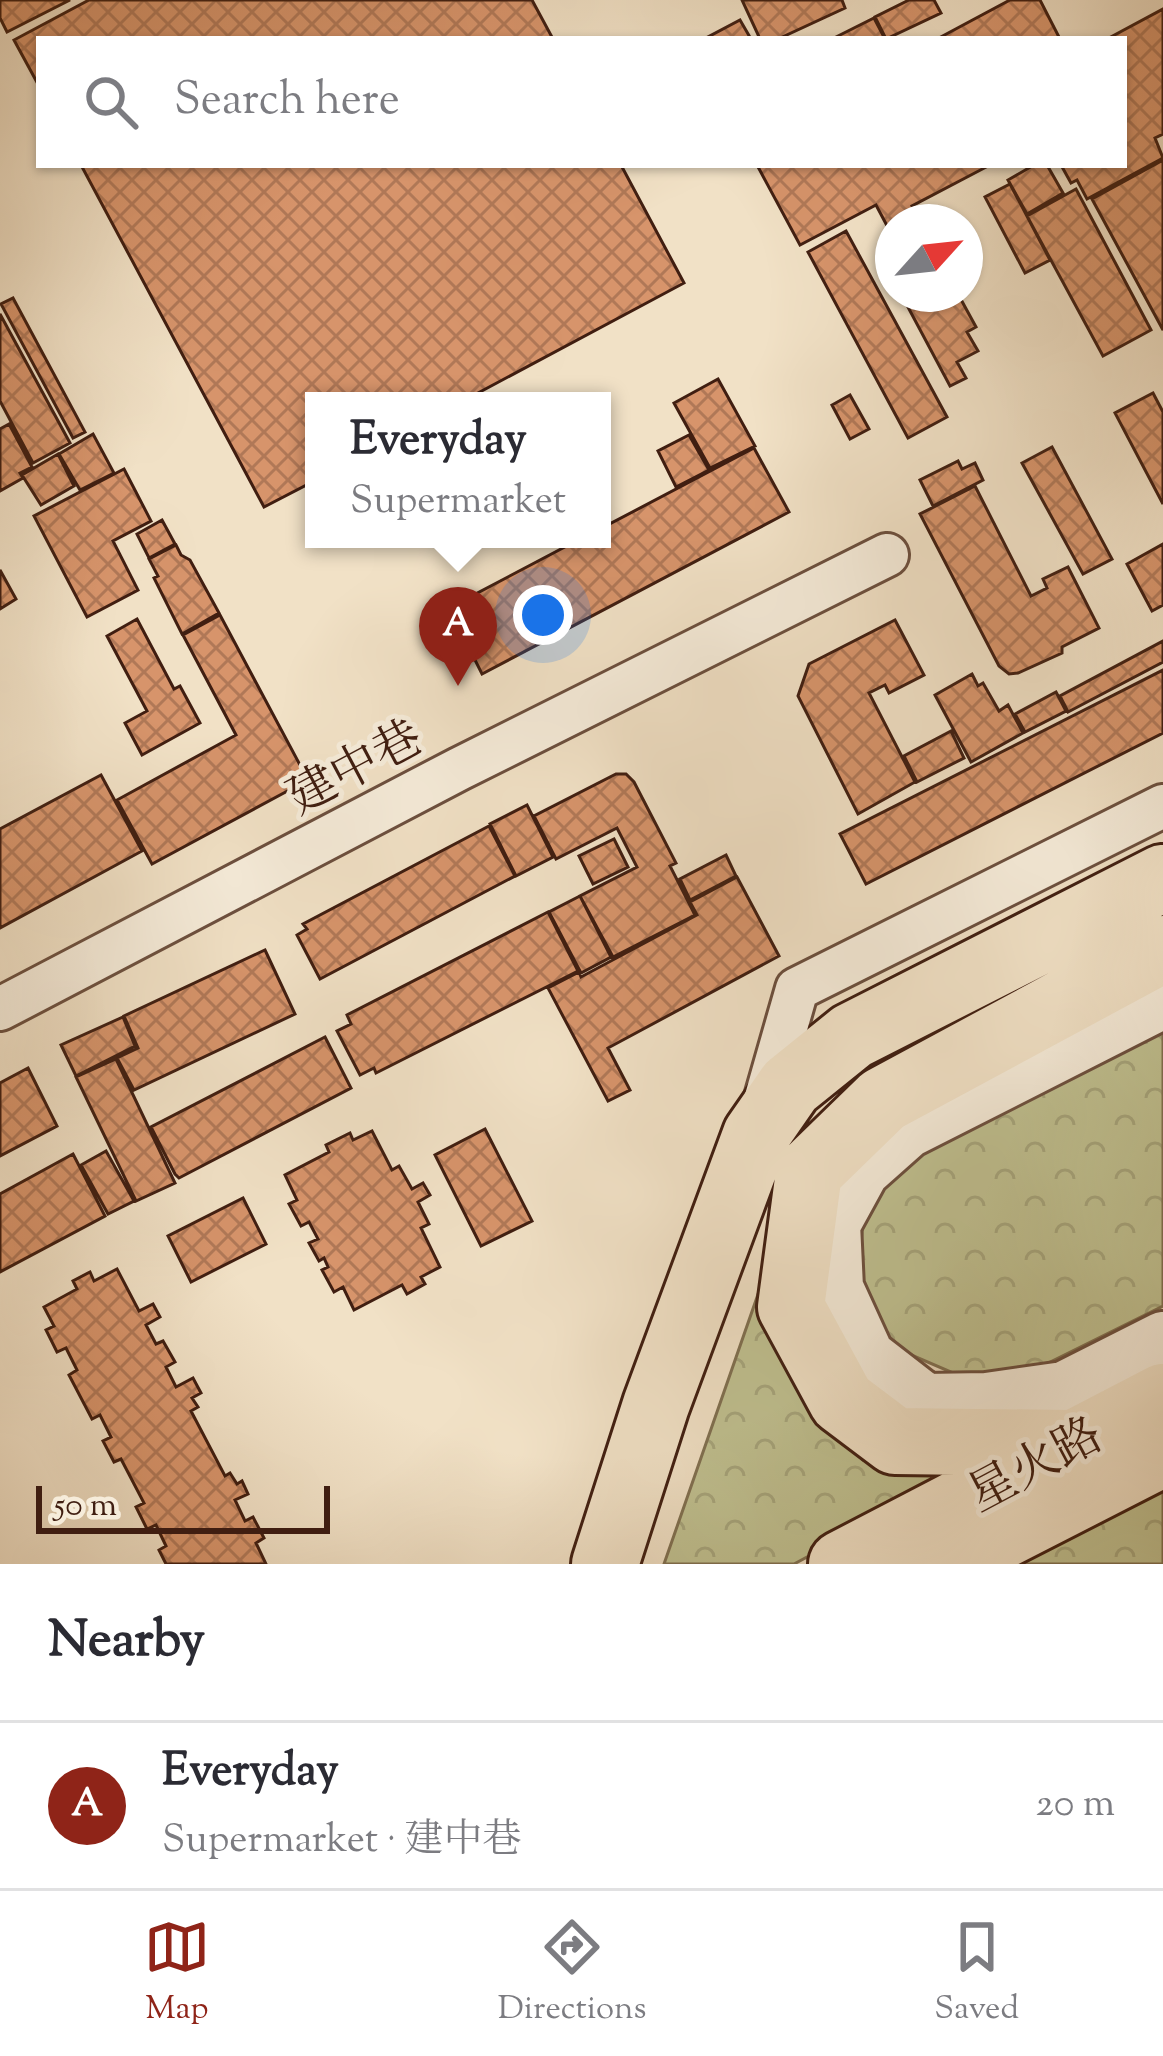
<!DOCTYPE html>
<html lang="en">
<head>
<meta charset="utf-8">
<style>
	:root { --surface:#fff; --page:#f2f2f3; --text:#2b2b33; --muted:#7c7c81; --line:#e1e1e2; --accent:#8f2418 }
	body { margin:0; font-family:"Sorts Mill Goudy","Noto Serif SC",serif; background:var(--page); color:var(--text) }
	.compass { position:absolute; left:875px; top:204px; width:108px; height:108px; border-radius:50%; background:var(--surface); box-shadow:0 3px 9px #0004; rotate:63deg }
	.scale { position:absolute; left:36px; bottom:30px; width:294px; box-sizing:border-box; padding-left:12px; border:6px solid #401e11; border-top:0; font-size:33px; line-height:42px; white-space:nowrap; color:#401e11; -webkit-text-stroke:9px #f6ecda; paint-order:stroke }
	.you { position:absolute; left:543px; top:615px; width:42px; height:42px; margin:-30px; border:9px solid #fff; border-radius:50%; background:#1a73e8; box-shadow:0 0 0 18px #1a73e833 }
	.badge { display:grid; place-items:center; width:78px; height:78px; border-radius:50%; background:var(--accent); color:#fff; font-size:39px; font-weight:700 }
	.pin { position:absolute; translate:-50% -99px; filter:drop-shadow(0 3px 6px #0008) }
	.pin::after { content:''; position:absolute; top:63px; width:42px; height:36px; background:inherit; clip-path:polygon(0 0,100% 0,50% 100%) }
	.popup { position:absolute; left:305px; top:392px; width:306px; height:156px; box-sizing:border-box; display:grid; place-content:center; border-radius:0px; background:var(--surface); filter:drop-shadow(0 3px 9px #0005); font-size:39px; white-space:nowrap; color:var(--muted) }
	.popup b { font-size:45px; color:var(--text) }
	.popup::after { content:''; position:absolute; left:50%; top:100%; margin-left:-24px; border:24px solid transparent; border-top-color:var(--surface) }
	.list { margin:0; padding:0; list-style:none }
	h2 { display:flex; justify-content:space-between; align-items:center; height:156px; margin:0; padding:0 48px; font-size:51px }
	h2 small { font-size:39px; font-weight:400; color:var(--muted) }
	.list li { display:grid; grid-template-columns:78px 1fr auto; gap:36px; align-items:center; box-sizing:border-box; height:168px; padding:0 48px; border-top:3px solid var(--line) }
	.list b { display:block; font-size:45px; white-space:nowrap }
	.list p { margin:0; font-size:39px; white-space:nowrap; color:var(--muted) }
	.list em { font-size:39px; font-style:normal; color:var(--muted) }
	.icon { flex:none; width:66px; height:66px; fill:none; stroke:currentColor; stroke-width:2; stroke-linecap:round; stroke-linejoin:round }
	.map { position:relative; flex:none; width:1163px; height:1564px; overflow:hidden }
	.search { position:absolute; background:var(--surface); box-shadow:0 3px 9px #0004; left:36px; right:36px; top:36px; height:132px; display:flex; align-items:center; gap:30px; box-sizing:border-box; padding:0 42px; border-radius:0px; color:var(--muted); font-size:45px }
	.sheet { height:324px; background:var(--surface) }
	nav { display:flex; justify-content:space-around; align-items:center; box-sizing:border-box; height:168px; border-top:3px solid var(--line); background:var(--surface); font-size:33px; color:var(--muted) }
	nav a { display:grid; justify-items:center; gap:6px }
	nav .on { color:var(--accent) }
	.map>svg:first-child { display:block }
	.forest { fill:url(#forest-crowns); stroke:#807051; stroke-width:3 }
	.building { fill:url(#building-cross-hatch); stroke:#401e11; stroke-width:3 }
	.lines { fill:none; stroke-linecap:round; stroke-linejoin:round }
	.minor-casing { stroke:#6c4f3e; stroke-width:48 }
	.tertiary-casing { stroke:#6c4f3e; stroke-width:60 }
	.primary-casing { stroke:#401e11; stroke-width:72 }
	.minor { stroke:#f6ecda; stroke-width:42 }
	.tertiary { stroke:#f6ecda; stroke-width:54 }
	.primary { stroke:#f1e1c6; stroke-width:66 }
	.labels { text-anchor:middle; stroke-width:10; stroke-linejoin:round; paint-order:stroke }
	.street-label { font-size:48px; fill:#401e11; stroke:#f6ecda }
</style>
</head>
<body>
<div class="map">
<svg width="1163" height="1564" viewBox="0 0 1163 1564">
	<defs>
		<pattern id="forest-crowns" width="20" height="18" patternUnits="userSpaceOnUse" patternTransform="scale(3)"><rect width="20" height="18" fill="#c0c191"/><path d="M2 6a3 3 0 1 1 6 0M12 15a3 3 0 1 1 6 0" fill="none" stroke="#a6a57c"/></pattern>
		<pattern id="building-cross-hatch" width="8" height="8" patternUnits="userSpaceOnUse" patternTransform="scale(3)"><rect width="8" height="8" fill="#d7946b"/><path d="M0 0l8 8M0 8l8-8" fill="none" stroke="#b07857"/></pattern>
	</defs>
	<rect width="100%" height="100%" fill="#f1e1c6"/>
	<filter id="stains"><feTurbulence type="fractalNoise" baseFrequency=".00167" numOctaves="4"/><feColorMatrix values="0 0 0 0 .2 0 0 0 0 .09 0 0 0 0 .02 0 0 0 .5 -.17"/></filter>
	<radialGradient id="worn" r=".72"><stop offset=".6" stop-color="#630" stop-opacity="0"/><stop offset="1" stop-color="#630" stop-opacity=".3"/></radialGradient>
	<!-- forest -->
	<path class="forest" d="M 1163,1025 L 1163,1306 L 1028,1373 L 960,1376 L 888,1345 L 856,1302 L 864,1210 L 919,1145 Z
		M 793,1194 L 813,1400 L 863,1460 L 956,1477 L 794,1564 L 664,1564 Z
		M 1163,1484 L 1163,1564 L 999,1564 Z"/>
	<!-- building -->
	<path class="building" d="M 0,0 L 70,0 L 7,32 L 0,18 Z
		M 89,0 L 532,0 L 553,39 L 39,39 L 39,86 L 14,40 Z
		M 742,0 L 842,0 L 845,8 L 778,39 L 760,39 Z
		M 909,0 L 934,0 L 941,13 L 886,39 L 875,17 Z
		M 1010,0 L 1040,0 L 1060,39 L 937,39 Z
		M 1163,9 L 1163,134 L 1155,138 L 1163,158 L 1087,199 L 1077,180 L 1071,183 L 1061,165 L 1124,165 L 1124,39 L 1107,39 Z
		M 874,18 L 885,39 L 832,39 Z
		M 740,20 L 751,39 L 709,39 L 708,37 Z
		M 1163,160 L 1163,330 L 1092,199 Z
		M 81,165 L 621,165 L 684,283 L 463,401 L 314,401 L 314,481 L 264,507 Z
		M 757,165 L 990,165 L 912,206 L 920,222 L 893,222 L 893,237 L 876,205 L 800,245 Z
		M 1034,165 L 1047,165 L 1063,193 L 1027,214 L 1008,180 Z
		M 1010,184 L 1050,260 L 1025,273 L 985,197 Z
		M 1076,189 L 1151,330 L 1103,356 L 1027,216 Z
		M 846,231 L 947,417 L 908,438 L 808,252 Z
		M 893,241 L 893,279 L 878,250 Z
		M 901,294 L 958,294 L 976,327 L 967,332 L 978,351 L 957,362 L 966,378 L 950,386 Z
		M 13,298 L 85,432 L 73,438 L 1,304 Z
		M 0,314 L 70,443 L 33,463 L 0,401 Z
		M 718,379 L 755,446 L 710,468 L 674,403 Z
		M 1153,393 L 1163,412 L 1163,504 L 1115,413 Z
		M 850,395 L 869,429 L 850,439 L 832,405 Z
		M 9,424 L 32,467 L 20,473 L 23,478 L 0,491 L 0,429 Z
		M 93,434 L 114,473 L 80,490 L 59,454 Z
		M 689,435 L 709,470 L 676,487 L 658,451 Z
		M 1052,447 L 1112,559 L 1083,574 L 1022,463 Z
		M 754,448 L 789,512 L 482,674 L 449,608 L 580,539 L 602,539 L 602,528 Z
		M 58,454 L 74,486 L 41,505 L 22,475 Z
		M 958,461 L 962,469 L 975,463 L 983,480 L 933,506 L 920,480 Z
		M 124,469 L 151,521 L 113,541 L 138,590 L 87,617 L 34,516 Z
		M 975,486 L 1031,596 L 1047,588 L 1043,579 L 1068,567 L 1099,628 L 1062,647 L 1062,653 L 1018,673 L 1009,674 L 999,666 L 920,514 Z
		M 162,520 L 175,544 L 149,558 L 137,534 Z
		M 1163,544 L 1163,605 L 1152,611 L 1127,564 Z
		M 176,545 L 181,555 L 190,560 L 219,613 L 182,634 L 154,578 L 158,576 L 149,559 Z
		M 0,570 L 16,599 L 0,609 Z
		M 220,615 L 308,780 L 152,864 L 117,800 L 236,735 L 183,635 Z
		M 137,619 L 174,689 L 180,686 L 200,723 L 142,755 L 125,723 L 147,711 L 107,636 Z
		M 895,620 L 924,675 L 889,693 L 885,685 L 869,693 L 915,782 L 858,814 L 798,696 L 809,664 Z
		M 1163,641 L 1163,662 L 1068,712 L 1060,696 Z
		M 1163,670 L 1163,733 L 866,884 L 840,834 Z
		M 972,674 L 978,686 L 983,683 L 999,711 L 1008,705 L 1023,733 L 971,762 L 935,695 Z
		M 1056,692 L 1066,711 L 1025,732 L 1015,714 Z
		M 951,731 L 964,758 L 917,782 L 904,756 Z
		M 616,774 L 626,774 L 634,782 L 676,863 L 670,866 L 695,915 L 613,957 L 580,896 L 637,867 L 617,828 L 556,859 L 534,816 Z
		M 101,775 L 142,851 L 0,928 L 0,829 Z
		M 527,805 L 553,857 L 516,876 L 490,824 Z
		M 489,826 L 515,876 L 320,979 L 297,935 L 307,929 L 303,924 Z
		M 614,839 L 628,867 L 593,884 L 579,856 Z
		M 726,855 L 736,876 L 690,900 L 680,879 Z
		M 737,877 L 779,956 L 608,1048 L 630,1090 L 608,1101 L 548,988 L 579,972 L 581,977 L 697,915 L 690,902 Z
		M 580,896 L 611,957 L 581,973 L 549,912 Z
		M 548,912 L 578,971 L 376,1073 L 374,1068 L 360,1075 L 337,1031 L 351,1024 L 347,1015 Z
		M 265,950 L 295,1014 L 134,1090 L 117,1058 L 138,1048 L 124,1016 Z
		M 123,1017 L 135,1046 L 76,1076 L 61,1045 Z
		M 325,1037 L 351,1088 L 179,1178 L 175,1174 L 151,1127 Z
		M 116,1059 L 175,1183 L 136,1201 L 76,1077 Z
		M 28,1068 L 57,1126 L 0,1156 L 0,1083 Z
		M 485,1129 L 532,1221 L 481,1246 L 435,1155 Z
		M 372,1131 L 392,1170 L 399,1166 L 412,1189 L 423,1183 L 430,1195 L 418,1202 L 429,1224 L 421,1228 L 440,1267 L 421,1277 L 425,1284 L 407,1294 L 402,1285 L 354,1310 L 343,1287 L 334,1292 L 322,1270 L 328,1267 L 324,1258 L 319,1261 L 309,1243 L 318,1239 L 309,1222 L 301,1226 L 289,1204 L 297,1200 L 285,1175 L 329,1152 L 326,1145 L 350,1133 L 353,1140 Z
		M 106,1151 L 134,1201 L 108,1214 L 81,1165 Z
		M 73,1154 L 105,1216 L 0,1272 L 0,1194 Z
		M 243,1198 L 266,1244 L 191,1282 L 168,1236 Z
		M 117,1269 L 139,1311 L 153,1304 L 160,1317 L 146,1325 L 156,1344 L 163,1341 L 175,1362 L 166,1367 L 176,1387 L 193,1378 L 201,1393 L 192,1398 L 198,1407 L 191,1411 L 225,1476 L 230,1473 L 237,1484 L 242,1481 L 248,1494 L 235,1500 L 245,1521 L 253,1517 L 264,1538 L 256,1543 L 266,1564 L 166,1564 L 159,1550 L 166,1546 L 156,1525 L 147,1529 L 136,1507 L 144,1503 L 121,1459 L 114,1462 L 103,1441 L 111,1437 L 100,1415 L 92,1419 L 69,1375 L 77,1370 L 66,1348 L 57,1352 L 46,1330 L 54,1326 L 44,1307 L 77,1289 L 73,1281 L 90,1272 L 94,1281 Z"/>
	<g class="lines">
		<defs>
			<path id="minor" d="M 0,1009 L 459,769 L 887,555
				M 763,1108 L 797,989 L 1163,806"/>
			<path id="tertiary" d="M 1163,1001 L 907,1131 L 862,1171 L 833,1224 L 836,1288 L 867,1356 L 925,1401 L 987,1400 L 1064,1389 L 1163,1339"/>
			<path id="primary" d="M 1072,1443 L 895,1441 L 842,1401 L 791,1307 L 809,1172 L 883,1100 L 1163,949
				M 605,1564 L 656,1405 L 756,1135 L 790,1086 L 852,1036 L 1163,878
				M 842,1564 L 1163,1397
				M 946,1564 L 1163,1453"/>
		</defs>
		<!-- minor casing -->
		<use href="#minor" class="minor-casing"/>
		<!-- tertiary casing -->
		<use href="#tertiary" class="tertiary-casing"/>
		<!-- primary casing -->
		<use href="#primary" class="primary-casing"/>
		<!-- minor -->
		<use href="#minor" class="minor"/>
		<!-- tertiary -->
		<use href="#tertiary" class="tertiary"/>
		<!-- primary -->
		<use href="#primary" class="primary"/>
	</g>
	<g class="labels">
		<!-- street labels -->
		<g class="street-label">
			<text transform="translate(354 766) rotate(-28)" y="17">建中巷</text>
			<text transform="translate(1034 1463) rotate(-28)" y="17">星火路</text>
		</g>
	</g>
	<rect width="100%" height="100%" filter="url(#stains)"/>
	<rect width="100%" height="100%" fill="url(#worn)"/>
</svg>
<svg class="compass" viewBox="-18 -18 36 36"><path d="M0-13l5 13h-10z" fill="#e53935"/><path d="M0 13l5-13h-10z" fill="#7c7c81"/></svg>
<div class="scale">50 m</div>
<div class="you"></div>
<div class="pin badge" style="left:458px;top:686px">A</div>
<div class="popup"><b>Everyday</b>Supermarket</div>
<div class="search"><svg class="icon" aria-label="search" viewBox="0 0 24 24"><circle cx="10" cy="10" r="6"/><path d="M15 15l6 6"/></svg>Search here</div>
</div>
<section class="sheet">
<h2>Nearby<small></small></h2>
<ul class="list">
<li><span class="badge">A</span><div><b>Everyday</b><p>Supermarket · 建中巷</p></div><em>20 m</em></li>
</ul>
</section>
<nav>
<a class="on"><svg class="icon" aria-label="map" viewBox="0 0 24 24"><path d="M3 6l6-2 6 2 6-2v14l-6 2-6-2-6 2zM9 4v14M15 6v14"/></svg>Map</a>
<a><svg class="icon" aria-label="directions" viewBox="0 0 24 24"><path d="M12 3l9 9-9 9-9-9zM9 14v-3h6M13 9l2 2-2 2"/></svg>Directions</a>
<a><svg class="icon" aria-label="saved" viewBox="0 0 24 24"><path d="M7 4h10v16l-5-4-5 4z"/></svg>Saved</a>
</nav>
</body>
</html>
